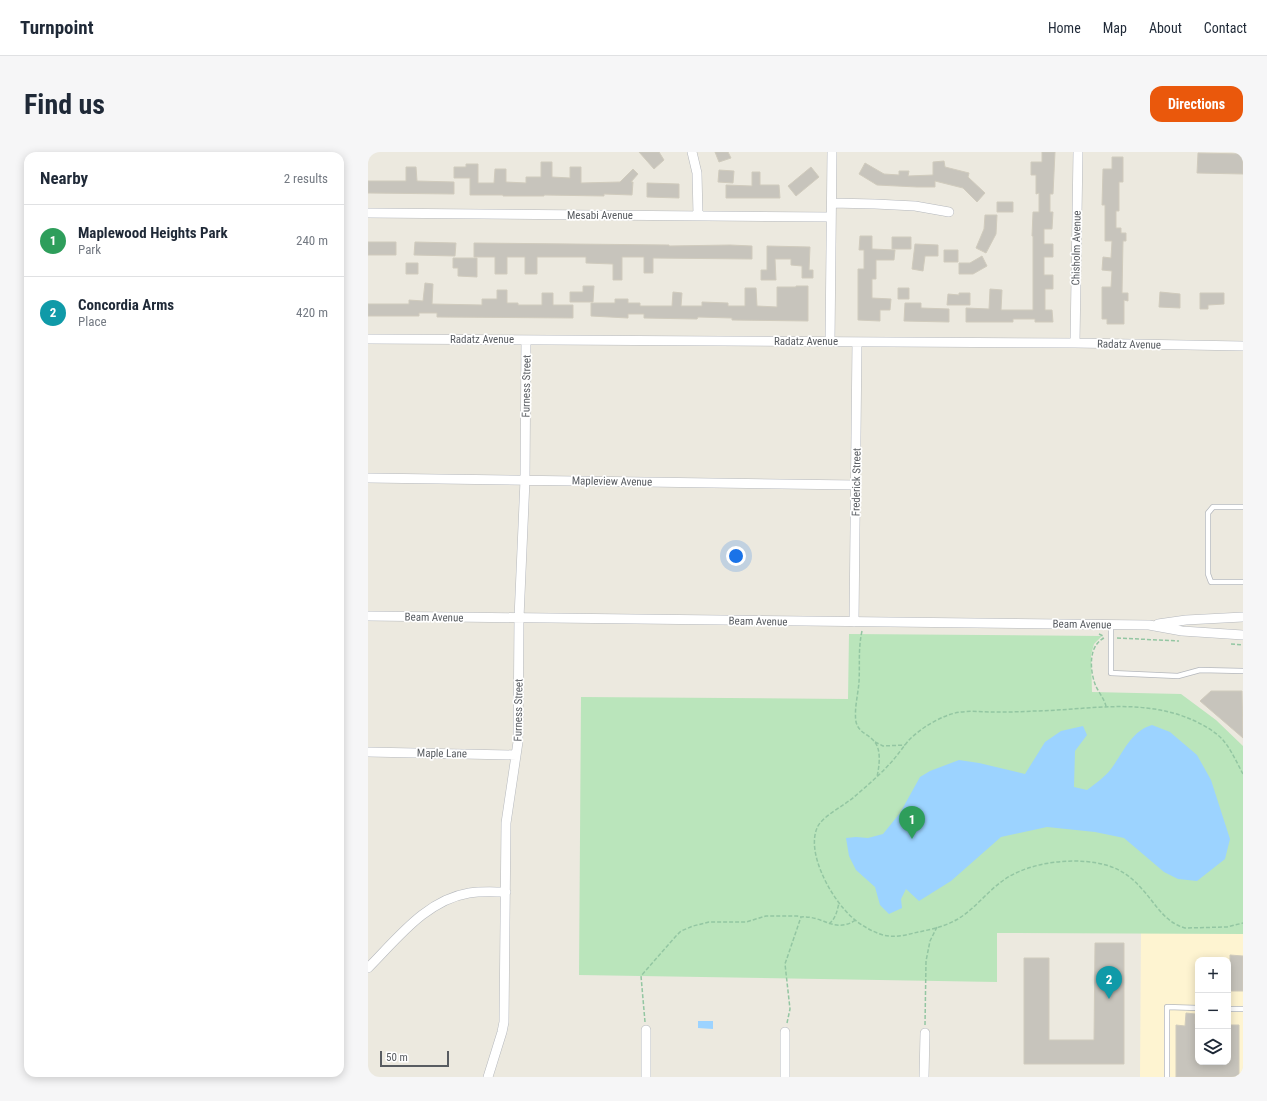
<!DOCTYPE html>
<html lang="en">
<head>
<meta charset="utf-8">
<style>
	:root { --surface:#fff; --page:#f6f6f7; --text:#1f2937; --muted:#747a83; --line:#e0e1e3; --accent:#ea580c }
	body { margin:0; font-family:"Roboto Condensed",sans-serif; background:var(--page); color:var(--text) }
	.controls { position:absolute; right:12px; bottom:12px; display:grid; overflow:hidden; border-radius:8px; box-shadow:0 2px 10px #0003 }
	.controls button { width:36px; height:36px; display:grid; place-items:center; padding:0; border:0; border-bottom:1px solid var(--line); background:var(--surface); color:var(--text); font:20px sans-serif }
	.scale { position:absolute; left:12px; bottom:10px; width:69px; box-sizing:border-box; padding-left:4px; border:2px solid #585c61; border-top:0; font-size:11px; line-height:14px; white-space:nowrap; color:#585c61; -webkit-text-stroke:3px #fff; paint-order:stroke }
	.you { position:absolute; left:368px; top:404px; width:14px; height:14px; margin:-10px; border:3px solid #fff; border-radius:50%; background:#1a73e8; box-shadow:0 0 0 6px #1a73e833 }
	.badge { display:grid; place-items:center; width:26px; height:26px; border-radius:50%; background:var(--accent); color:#fff; font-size:13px; font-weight:700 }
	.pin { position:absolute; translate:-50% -33px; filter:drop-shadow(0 1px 2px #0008) }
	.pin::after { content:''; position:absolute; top:21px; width:14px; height:12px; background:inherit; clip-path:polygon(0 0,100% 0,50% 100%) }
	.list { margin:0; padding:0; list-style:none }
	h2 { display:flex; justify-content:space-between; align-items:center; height:52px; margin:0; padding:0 16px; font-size:17px }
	h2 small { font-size:13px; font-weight:400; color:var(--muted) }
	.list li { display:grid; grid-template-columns:26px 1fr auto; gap:12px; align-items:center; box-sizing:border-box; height:72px; padding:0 16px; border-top:1px solid var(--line) }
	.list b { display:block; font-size:15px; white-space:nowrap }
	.list p { margin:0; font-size:13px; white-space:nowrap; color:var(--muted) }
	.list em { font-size:13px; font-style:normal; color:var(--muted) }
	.icon { flex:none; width:22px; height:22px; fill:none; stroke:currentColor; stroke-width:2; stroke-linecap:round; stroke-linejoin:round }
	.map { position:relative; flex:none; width:875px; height:925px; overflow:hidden; border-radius:12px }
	header { display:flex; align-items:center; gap:24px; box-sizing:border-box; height:56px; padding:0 20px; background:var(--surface); border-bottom:1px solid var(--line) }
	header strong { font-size:19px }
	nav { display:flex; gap:22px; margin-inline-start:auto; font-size:14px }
	.intro { display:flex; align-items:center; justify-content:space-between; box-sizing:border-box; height:96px; padding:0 24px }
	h1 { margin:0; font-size:28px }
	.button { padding:10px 18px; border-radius:12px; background:var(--accent); color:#fff; font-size:14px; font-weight:700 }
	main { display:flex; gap:24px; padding:0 24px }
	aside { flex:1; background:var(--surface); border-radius:12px; box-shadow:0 2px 10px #0003 }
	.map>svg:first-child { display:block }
	.commercial { fill:#fef4d1; fill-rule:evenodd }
	.green { fill:#bae5bb }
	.water { fill:#9cd3ff }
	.building { fill:#c7c4bc; stroke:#d0cbbd }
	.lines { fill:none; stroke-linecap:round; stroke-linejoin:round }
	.service-casing { stroke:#b5b8bd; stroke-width:6 }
	.minor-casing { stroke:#b5b8bd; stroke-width:10 }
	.path { stroke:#93c6a2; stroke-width:1.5; stroke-dasharray:4 2; stroke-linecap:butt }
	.service { stroke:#fff; stroke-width:4.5 }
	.minor { stroke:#fff; stroke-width:9 }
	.labels { text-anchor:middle; stroke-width:3.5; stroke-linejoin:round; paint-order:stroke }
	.street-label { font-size:11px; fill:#585c61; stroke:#fff }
</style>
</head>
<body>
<header>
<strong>Turnpoint</strong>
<nav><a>Home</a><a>Map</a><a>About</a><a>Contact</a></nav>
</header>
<div class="intro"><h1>Find us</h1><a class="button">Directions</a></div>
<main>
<aside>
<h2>Nearby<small>2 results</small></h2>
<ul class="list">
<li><span class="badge" style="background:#2e9e5b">1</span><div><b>Maplewood Heights Park</b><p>Park</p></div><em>240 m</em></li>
<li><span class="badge" style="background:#0f9aa8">2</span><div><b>Concordia Arms</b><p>Place</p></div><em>420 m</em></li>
</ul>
</aside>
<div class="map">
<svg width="875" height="925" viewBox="0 0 875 925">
	<rect width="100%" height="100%" fill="#ece9df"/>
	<!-- commercial -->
	<path class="commercial" d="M 773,781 L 875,782 L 875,925 L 772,925 ZM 830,808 L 860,808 L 860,910 L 830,910 Z"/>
	<!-- green -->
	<path class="green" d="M 481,482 L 734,484 L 726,492 L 723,503 L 724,540 L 813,542 L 848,568 L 875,594 L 875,782 L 629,781 L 629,830 L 211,823 L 213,545 L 480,547 Z"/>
	<!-- water -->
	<path class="water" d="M 784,573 L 802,580 L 829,603 L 843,628 L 862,687 L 857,707 L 829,729 L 810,727 L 796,720 L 756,686 L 727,680 L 679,675 L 633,685 L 583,729 L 551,749 L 538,737 L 533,747 L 534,756 L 521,762 L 512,753 L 507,735 L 488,718 L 481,704 L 478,686 L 488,685 L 500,686 L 515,682 L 532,661 L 552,625 L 562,619 L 591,608 L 611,611 L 657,622 L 677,590 L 693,579 L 715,574 L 719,583 L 707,599 L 706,635 L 719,638 C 727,632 737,625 743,617 C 755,601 763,579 784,573 Z
		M 330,869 L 345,869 L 345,877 L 330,876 Z"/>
	<!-- building -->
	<path class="building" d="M 271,0 L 291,0 L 296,8 L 286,17 Z
		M 347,0 L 360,0 L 363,6 L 351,10 Z
		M 674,0 L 687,0 L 685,42 L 682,42 L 682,60 L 685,60 L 684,77 L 676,77 L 676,92 L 685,92 L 685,105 L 676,105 L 676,123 L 685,123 L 685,137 L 677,137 L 677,158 L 684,158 L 685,170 L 667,170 L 667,167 L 645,167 L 645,170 L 598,170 L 598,156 L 621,157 L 622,137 L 634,138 L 633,158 L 665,158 L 665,84 L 664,84 L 665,60 L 671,60 L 671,41 L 668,42 L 668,23 L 663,23 L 663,10 L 674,10 Z
		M 830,1 L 875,2 L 875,22 L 829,21 Z
		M 744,5 L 755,5 L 755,30 L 751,30 L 751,59 L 748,59 L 748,76 L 753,76 L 753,81 L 758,81 L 758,89 L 755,89 L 754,141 L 760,141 L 760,149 L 756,148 L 756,172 L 739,172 L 739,167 L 734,167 L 734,135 L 743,135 L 744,119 L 734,118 L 735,105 L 743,106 L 744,89 L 737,89 L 737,53 L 734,53 L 735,17 L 744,17 Z
		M 576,9 L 577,15 L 601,21 L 600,25 L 617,41 L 609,50 L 595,36 L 567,29 L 567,35 L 549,35 L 509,33 L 491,22 L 497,11 L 516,22 L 531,23 L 531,19 L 541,19 L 540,24 L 565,23 L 565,10 Z
		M 173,10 L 184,10 L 184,25 L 202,26 L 202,15 L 213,15 L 213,31 L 252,30 L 265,17 L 270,22 L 263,30 L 265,30 L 264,43 L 236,42 L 236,44 L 176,43 L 176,44 L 135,44 L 135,43 L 102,43 L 102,26 L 86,26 L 86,15 L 98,15 L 98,12 L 110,12 L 110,31 L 126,31 L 127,17 L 138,17 L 138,30 L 158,31 L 158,25 L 173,25 Z
		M 38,15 L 48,15 L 49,29 L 86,30 L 86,42 L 0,41 L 0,29 L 38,29 Z
		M 443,15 L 451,25 L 428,44 L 420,34 Z
		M 351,18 L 366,19 L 365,31 L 350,30 Z
		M 384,20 L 392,20 L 392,33 L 411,33 L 412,46 L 358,46 L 358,33 L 384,34 Z
		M 279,31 L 311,32 L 311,46 L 279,45 Z
		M 629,50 L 645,50 L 645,60 L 629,60 Z
		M 617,63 L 629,63 L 628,82 L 618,101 L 608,96 L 616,77 Z
		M 492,84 L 504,84 L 504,97 L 527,98 L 526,108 L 508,108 L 508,127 L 504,127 L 504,146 L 523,147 L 522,158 L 512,158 L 512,169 L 490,168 L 490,117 L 496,117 L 496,98 L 491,98 Z
		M 524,85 L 543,85 L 543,97 L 524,97 Z
		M 0,90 L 28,90 L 28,103 L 0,103 Z
		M 47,90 L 88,91 L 87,104 L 46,103 Z
		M 106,91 L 301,93 L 301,94 L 362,93 L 384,94 L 384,107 L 285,106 L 285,121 L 276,121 L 276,105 L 254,105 L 254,128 L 245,128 L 245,112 L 218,111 L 218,105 L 169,105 L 169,122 L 157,122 L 157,105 L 139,105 L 139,122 L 127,122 L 127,105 L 106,105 Z
		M 547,92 L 570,93 L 570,104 L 557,104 L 555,119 L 544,117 Z
		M 399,94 L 442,95 L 441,118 L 445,118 L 445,126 L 434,126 L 434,114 L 423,113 L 423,107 L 407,107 L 408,128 L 393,128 L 393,118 L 399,118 Z
		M 576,98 L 590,98 L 590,110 L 576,110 Z
		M 614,104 L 619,114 L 605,122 L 591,122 L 591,111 L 602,111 Z
		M 85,106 L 109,106 L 109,125 L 90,124 L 90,116 L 85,116 Z
		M 38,111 L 50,111 L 50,122 L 38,122 Z
		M 57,131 L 65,132 L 64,152 L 114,153 L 114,147 L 129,147 L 129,138 L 139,138 L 139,151 L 150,151 L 150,153 L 174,153 L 174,141 L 185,141 L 185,153 L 205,153 L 205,166 L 69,165 L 69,161 L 51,161 L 51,164 L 0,164 L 0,152 L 41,152 L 41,148 L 55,149 Z
		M 215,134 L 226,134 L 225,150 L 202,150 L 202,140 L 215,140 Z
		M 428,134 L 440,134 L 440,169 L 364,168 L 364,166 L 330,165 L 329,167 L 276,166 L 276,162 L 260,162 L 260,166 L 223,164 L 223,151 L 247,151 L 247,147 L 260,147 L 260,151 L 272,151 L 272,154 L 304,154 L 305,140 L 314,141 L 313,154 L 334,154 L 334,150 L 360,151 L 360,154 L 377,154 L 377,136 L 388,136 L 389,154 L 409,155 L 409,135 L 428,135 Z
		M 530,136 L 541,136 L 541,147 L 530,147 Z
		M 792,140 L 812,142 L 812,156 L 791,155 Z
		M 591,141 L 602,141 L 602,153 L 579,153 L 580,142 L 591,143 Z
		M 832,141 L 856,141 L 856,152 L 840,153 L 840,157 L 832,157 Z
		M 537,151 L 553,151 L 553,156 L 581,157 L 581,170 L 536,169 Z
		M 843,539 L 874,539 L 875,586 L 832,549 Z
		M 727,791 L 756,791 L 756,912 L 656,912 L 656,806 L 681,806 L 681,888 L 726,888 Z
		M 862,803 L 875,804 L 875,839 L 862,839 Z
		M 818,861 L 827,862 L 827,872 L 830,872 L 830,910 L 860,910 L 860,873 L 871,873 L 871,925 L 808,925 L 808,873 L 817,874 Z"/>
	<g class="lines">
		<defs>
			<path id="service" d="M 875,355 L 845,355 L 840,361 L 840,422 L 843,430 L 875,430
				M 743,473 L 743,521 L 810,524 L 832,518 L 875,519
				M 860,857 L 875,857
				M 799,925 L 799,855 L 830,856"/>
			<path id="minor" d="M 324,0 L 329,21 L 330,63
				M 464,51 L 507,52 L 547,54 L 581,60
				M 0,61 L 463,65
				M 0,187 L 707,191 L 875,194
				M 462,190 L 464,0
				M 707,191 L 710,0
				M 0,326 L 488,333
				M 0,464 L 781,473 L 814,479 L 875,483
				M 486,470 L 489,190
				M 790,472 L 818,468 L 875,465
				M 0,600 L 148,603
				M 0,816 C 29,787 58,748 101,741 C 113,739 126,740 138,740
				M 120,925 L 134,880 L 136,870 L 138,671 L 150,590 L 151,466 L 157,328 L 158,188
				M 278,925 L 278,878
				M 417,925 L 417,880
				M 556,925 L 557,881"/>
		</defs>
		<!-- service casing -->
		<use href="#service" class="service-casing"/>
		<!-- minor casing -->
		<use href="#minor" class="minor-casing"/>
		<!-- path -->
		<path class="path" d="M 494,479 C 490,497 492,512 491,530 C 490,543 486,557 488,570 C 491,581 500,582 506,589 C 514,598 511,615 509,625
			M 731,482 L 735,484 L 735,486
			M 736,486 C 720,494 722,518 727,532 C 730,540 736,546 738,554
			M 749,486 L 811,489
			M 863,492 L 875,493
			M 507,590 L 515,594 L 537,593
			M 875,622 C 869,611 864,599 855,588 C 848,580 837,574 827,569 C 774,545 722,558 666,559 C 653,560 640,560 627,560 C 611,560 594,557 578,564 C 565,569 551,578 541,588 C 536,594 531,601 526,607 C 514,621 500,633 486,645 C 477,653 453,665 449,676 C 439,700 460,739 476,757 C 485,768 498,777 512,782 C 523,786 535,784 546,781 C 560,778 576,775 588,768 C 608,757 621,736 642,724 C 662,713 685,709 708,709 C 736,710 755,715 774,737 C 788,752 796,770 817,776 L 859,775 L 875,771
			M 461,772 C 468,766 469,759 471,751
			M 277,870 L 273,824 L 308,784 L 313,779 L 325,774 L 341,770 L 378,770 L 398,764 L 429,764 L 433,765
			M 419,871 L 422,857 L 417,812 L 433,765 C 455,763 466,782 488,768
			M 557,873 L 558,809 L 562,789 L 569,775"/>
		<!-- service -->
		<use href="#service" class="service"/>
		<!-- minor -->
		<use href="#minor" class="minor"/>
	</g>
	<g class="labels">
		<!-- street labels -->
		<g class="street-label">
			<text x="232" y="67">Mesabi Avenue</text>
			<text transform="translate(708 96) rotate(-89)" y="4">Chisholm Avenue</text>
			<text x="114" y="191">Radatz Avenue</text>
			<text x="438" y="193">Radatz Avenue</text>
			<text transform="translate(761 192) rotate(1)" y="4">Radatz Avenue</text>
			<text transform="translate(158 234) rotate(-89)" y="4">Furness Street</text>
			<text transform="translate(244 329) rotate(1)" y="4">Mapleview Avenue</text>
			<text transform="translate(488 330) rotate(-89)" y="4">Frederick Street</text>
			<text transform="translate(66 465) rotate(1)" y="4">Beam Avenue</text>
			<text transform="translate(390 469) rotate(1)" y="4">Beam Avenue</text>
			<text transform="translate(714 472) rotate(1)" y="4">Beam Avenue</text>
			<text transform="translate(150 558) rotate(-89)" y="4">Furness Street</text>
			<text transform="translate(74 601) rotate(1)" y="4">Maple Lane</text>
		</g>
	</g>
</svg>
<div class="controls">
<button>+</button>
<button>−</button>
<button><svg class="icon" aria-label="layers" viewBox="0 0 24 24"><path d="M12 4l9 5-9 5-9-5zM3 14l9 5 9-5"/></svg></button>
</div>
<div class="scale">50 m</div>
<div class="you"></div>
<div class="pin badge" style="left:544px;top:687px;background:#2e9e5b">1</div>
<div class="pin badge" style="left:741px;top:847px;background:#0f9aa8">2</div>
</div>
</main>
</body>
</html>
